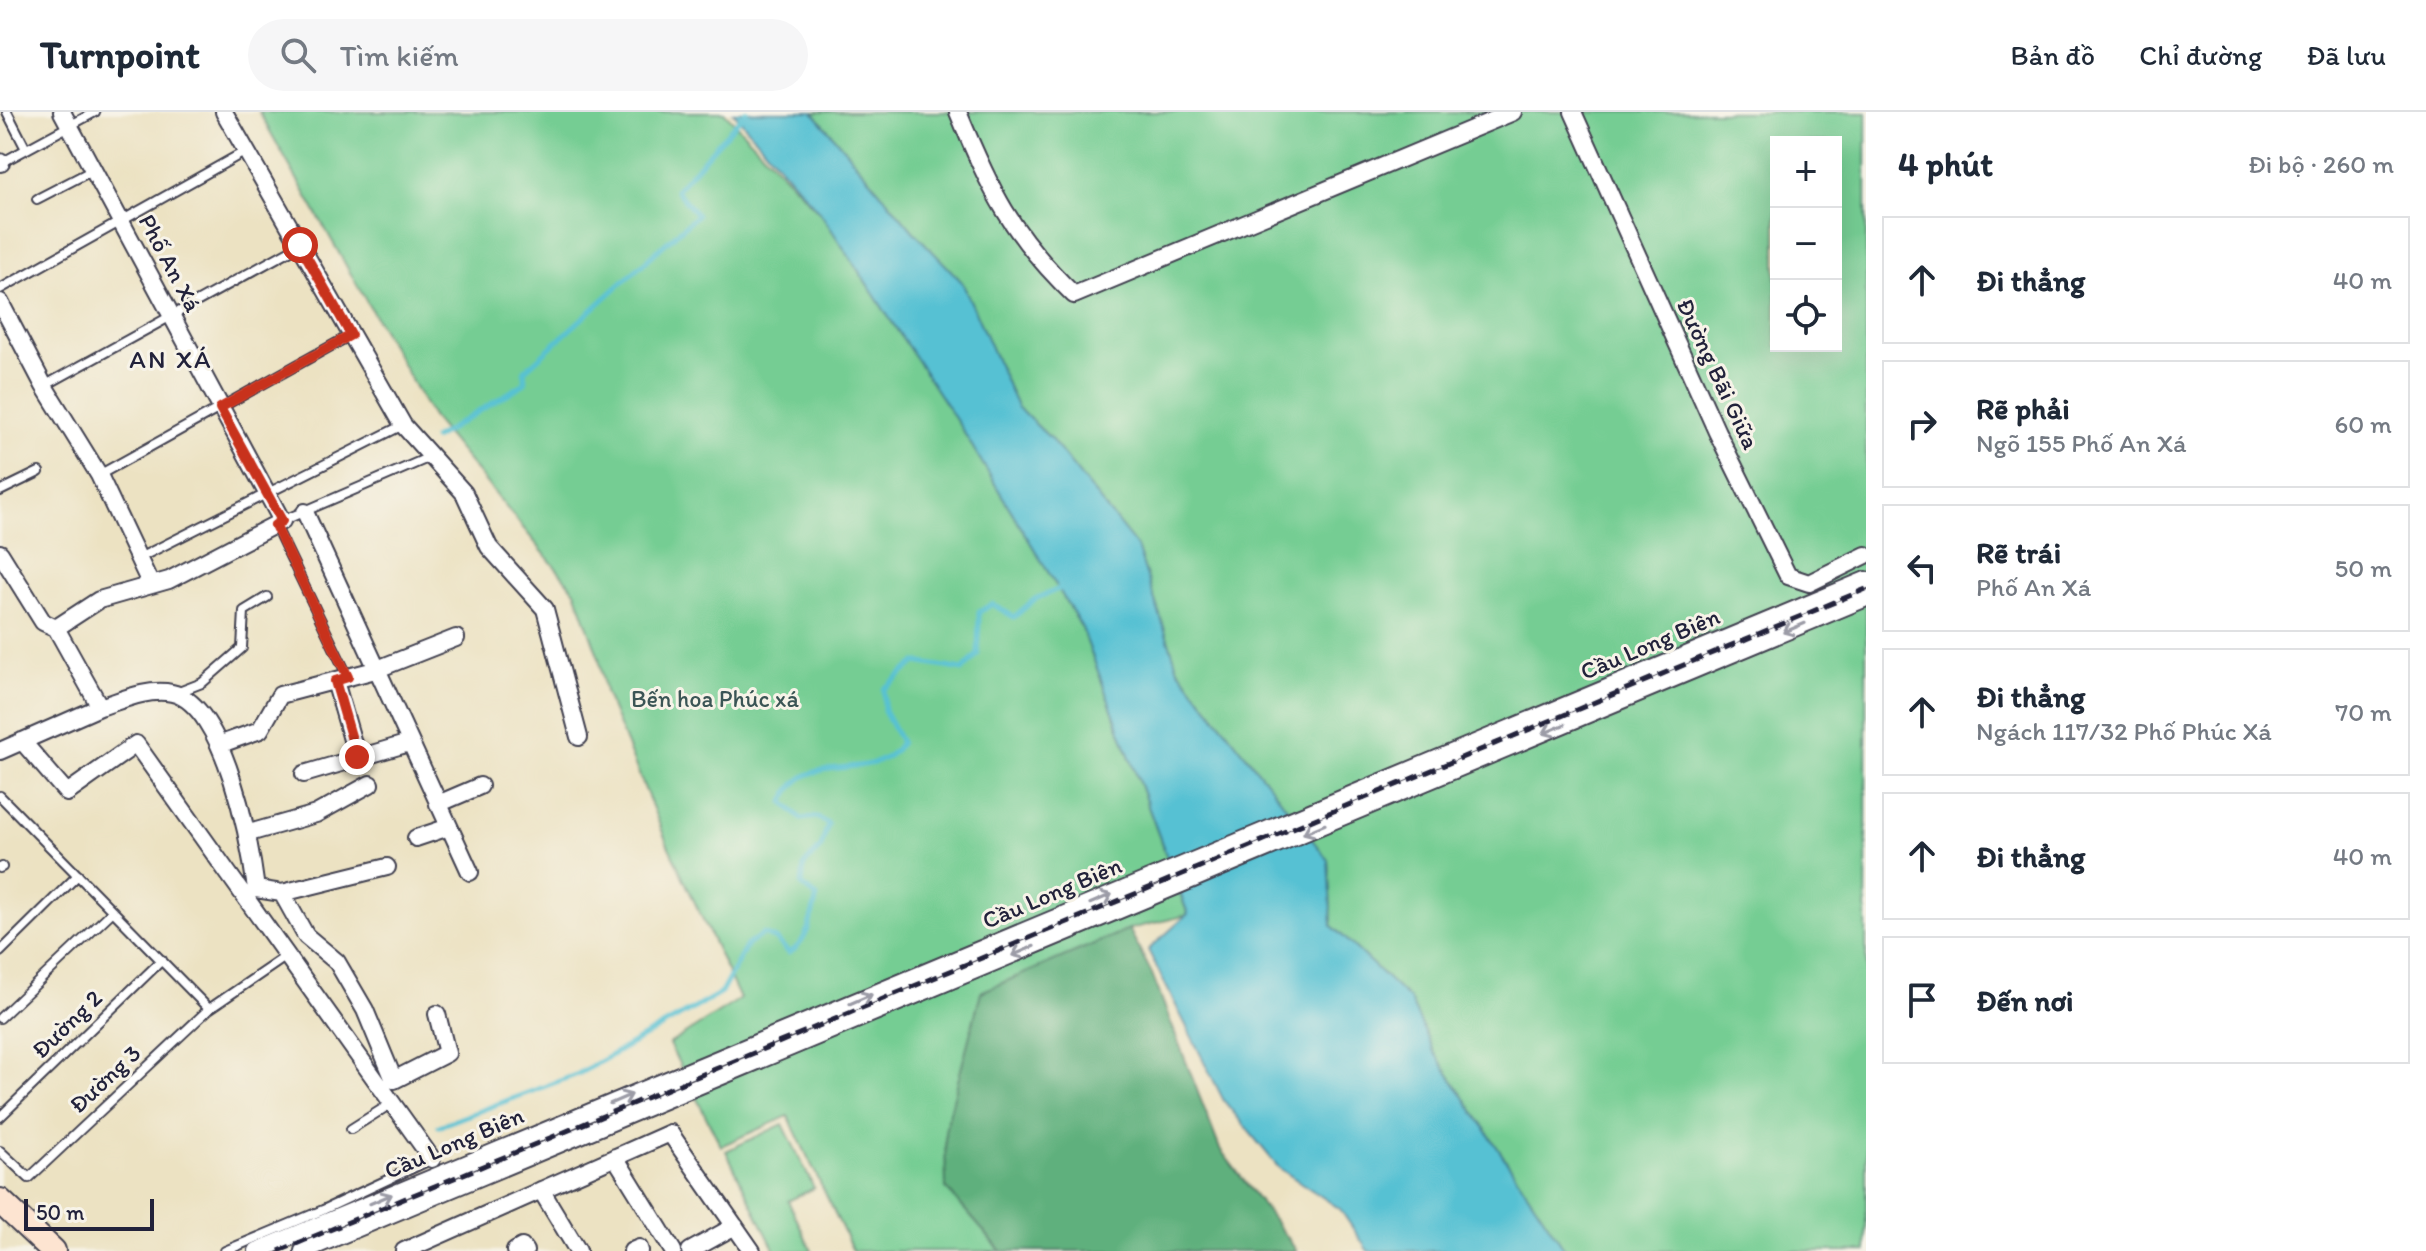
<!DOCTYPE html>
<html lang="vi">
<head>
<meta charset="utf-8">
<style>
	:root { --surface:#fff; --page:#f6f6f7; --text:#1f2937; --muted:#747a83; --line:#e0e1e3 }
	body { margin:0; font-family:Itim,sans-serif; background:var(--page); color:var(--text) }
	.controls { position:absolute; right:24px; top:24px; display:grid; overflow:hidden; border-radius:0px; box-shadow:0 8px 32px #0002 }
	.controls button { width:72px; height:72px; display:grid; place-items:center; padding:0; border:0; border-bottom:2px solid var(--line); background:var(--surface); color:var(--text); font:40px sans-serif }
	.scale { position:absolute; left:24px; bottom:20px; width:130px; box-sizing:border-box; padding-left:8px; border:4px solid #22223b; border-top:0; font-size:22px; line-height:28px; white-space:nowrap; color:#22223b; -webkit-text-stroke:6px #f7f3e8; paint-order:stroke }
	.stop { position:absolute; width:24px; height:24px; margin:-18px; border:6px solid #c8321e; border-radius:50%; background:#fff }
	.stop.end { background:#c8321e; border-color:#fff; box-shadow:0 2px 8px #0008 }
	.list { margin:0; padding:0; list-style:none }
	h2 { display:flex; justify-content:space-between; align-items:center; height:104px; margin:0; padding:0 32px; font-size:34px }
	h2 small { font-size:26px; font-weight:400; color:var(--muted) }
	.list li { display:grid; grid-template-columns:52px 1fr auto; gap:24px; align-items:center; box-sizing:border-box; height:128px; margin:0 16px 16px; padding:0 16px; border:2px solid var(--line); border-radius:0px }
	.list b { display:block; font-size:30px; white-space:nowrap }
	.list p { margin:0; font-size:26px; white-space:nowrap; color:var(--muted) }
	.list em { font-size:26px; font-style:normal; color:var(--muted) }
	.icon { flex:none; width:44px; height:44px; fill:none; stroke:currentColor; stroke-width:2; stroke-linecap:round; stroke-linejoin:round }
	.map { position:relative; flex:none; width:1866px; height:1139px; overflow:hidden }
	header { display:flex; align-items:center; gap:48px; box-sizing:border-box; height:112px; padding:0 40px; background:var(--surface); border-bottom:2px solid var(--line) }
	header strong { font-size:38px }
	nav { display:flex; gap:44px; margin-inline-start:auto; font-size:28px }
	.search { width:560px; height:72px; background:var(--page); display:flex; align-items:center; gap:20px; box-sizing:border-box; padding:0 28px; border-radius:44px; color:var(--muted); font-size:30px }
	main { display:flex }
	aside { flex:1; background:var(--surface) }
	.map>svg:first-child { display:block }
	.green { fill:#74cd93; stroke:#4b7867; stroke-width:2; fill-rule:evenodd }
	.forest { fill:#5fb07d; stroke:#40695c; stroke-width:2 }
	.water { fill:#57c1d3; stroke:#3c7287; stroke-width:2 }
	.lines { fill:none; stroke-linecap:round; stroke-linejoin:round }
	.stream { stroke:#57c1d3; stroke-width:5 }
	.lane-casing { stroke:#403f4f; stroke-width:12 }
	.street-casing { stroke:#403f4f; stroke-width:20 }
	.secondary-casing { stroke:#403f4f; stroke-width:28 }
	.lane { stroke:#fff; stroke-width:8 }
	.street { stroke:#fff; stroke-width:16 }
	.secondary { stroke:#fde4d1; stroke-width:24 }
	.rail { stroke:#22223b; stroke-width:5; stroke-dasharray:12 6; stroke-linecap:butt }
	.oneway { stroke:#9c9ca7 }
	.route { stroke:#c8321e; stroke-width:10 }
	.labels { text-anchor:middle; stroke-width:6; stroke-linejoin:round; paint-order:stroke }
	.street-label { font-size:24px; fill:#22223b; stroke:#f7f3e8 }
	.park-label { font-size:24px; fill:#3b5555; stroke:#f7f3e8 }
	.neighbourhood-label { font-size:26px; letter-spacing:2px; fill:#22223b; stroke:#f7f3e8 }
</style>
</head>
<body>
<header>
<strong>Turnpoint</strong>
<div class="search"><svg class="icon" aria-label="search" viewBox="0 0 24 24"><circle cx="10" cy="10" r="6"/><path d="M15 15l6 6"/></svg>Tìm kiếm</div>
<nav><a>Bản đồ</a><a>Chỉ đường</a><a>Đã lưu</a></nav>
</header>
<main>
<div class="map">
<svg width="1866" height="1139" viewBox="0 0 1866 1139">
	<rect width="100%" height="100%" fill="#f7f3e8"/>
	<filter id="ink" filterUnits="userSpaceOnUse"><feTurbulence type="fractalNoise" baseFrequency=".0125" numOctaves="2"/><feDisplacementMap in="SourceGraphic" scale="16" xChannelSelector="R" yChannelSelector="G"/><feConvolveMatrix kernelMatrix="1 2 1 2 8 2 1 2 1" color-interpolation-filters="sRGB"/></filter>
	<filter id="wash" filterUnits="userSpaceOnUse"><feTurbulence type="fractalNoise" baseFrequency=".006" numOctaves="4" result="noise"/><feDisplacementMap in="SourceGraphic" scale="32" xChannelSelector="R" yChannelSelector="G"/><feGaussianBlur stdDeviation="1.8" result="paint"/><feColorMatrix in="noise" values="0 0 0 0 0 0 0 0 0 0 0 0 0 0 0 0 0 1.4 0 .05"/><feComposite in="paint" operator="in"/></filter>
	<g filter="url(#wash)">
		<rect width="100%" height="100%" fill="#ece2c2"/>
		<!-- green -->
		<path class="green" d="M 259,0 L 724,0 L 822,103 L 960,314 L 1082,516 L 1188,803 L 1129,817 L 981,880 L 946,1076 L 1001,1139 L 853,1139 L 788,1004 L 721,1034 L 669,932 L 740,887 L 668,733 L 605,580 L 599,546 L 575,479 L 432,305 Z
			M 813,0 L 1866,0 L 1866,1139 L 1566,1139 L 1434,940 L 1410,888 L 1332,814 L 1328,748 L 1178,557 L 1137,435 L 1050,326 L 1017,295 L 962,170 L 913,119 ZM 1776,30 L 1836,30 L 1836,234 L 1776,234 Z
			M 783,1012 L 814,1076 L 788,1089 L 812,1139 L 775,1139 L 726,1039 Z"/>
		<!-- forest -->
		<path class="forest" d="M 1129,817 L 1152,862 L 1220,1037 L 1297,1139 L 1001,1139 L 946,1076 L 945,1019 L 981,880 Z"/>
		<!-- water -->
		<path class="water" d="M 733,0 L 813,0 L 913,119 L 962,170 L 1017,295 L 1050,326 L 1137,435 L 1178,557 L 1328,748 L 1332,814 L 1410,888 L 1434,940 L 1566,1139 L 1368,1139 L 1340,1097 L 1279,1056 L 1224,989 L 1148,838 L 1188,802 L 1082,516 L 960,314 L 822,103 Z"/>
		<g class="lines">
			<!-- stream -->
			<path class="stream" d="M 434,327 L 525,271 L 524,259 L 697,103 L 676,78 L 746,0
				M 439,1014 L 578,962 L 721,881 L 747,833 L 763,822 L 776,827 L 789,841 C 809,830 811,805 817,785 L 802,773 L 804,753 L 821,735 L 828,712 L 817,705 L 801,707 L 784,690 C 806,632 875,676 901,630 L 884,599 L 884,577 L 916,550 L 963,558 L 978,542 L 979,500 L 992,492 L 1014,505 L 1035,487 L 1064,475"/>
		</g>
	</g>
	<g filter="url(#ink)">
		<g class="lines">
			<defs>
				<path id="lane" d="M 7,0 L 26,37
					M 1,51 L 95,0
					M 37,87 L 93,58
					M 0,177 L 246,39
					M 44,274 L 300,133
					M 99,363 L 351,223
					M 0,379 L 39,360
					M 282,409 L 430,345
					M 275,413 L 348,565
					M 139,446 L 403,313
					M 176,581 L 202,571 L 242,536 L 244,499 L 267,485
					M 0,684 L 209,897
					M 0,756 L 2,755
					M 0,840 L 78,763
					M 0,906 L 113,799
					M 0,1005 L 162,848
					M 351,1017 L 392,991
					M 0,1039 L 29,1066 L 209,897 L 288,843
					M 225,1139 L 323,1098 L 432,1047"/>
				<path id="street" d="M 224,0 L 403,313 L 464,381 L 489,435 L 545,497 L 579,625
					M 958,0 C 991,80 1011,122 1074,183 L 1513,0
					M 1573,0 L 1717,320 L 1788,464 L 1809,471 L 1866,443
					M 0,50 L 1,51
					M 0,190 L 44,274 L 99,363 L 151,473
					M 305,400 L 470,760
					M 0,441 L 43,510 L 56,516 L 100,595 L 0,639
					M 56,516 L 99,488 L 169,468 L 282,409 L 62,0
					M 335,569 L 357,645
					M 100,595 C 122,588 148,576 172,581 C 225,592 250,731 256,777 L 282,781 L 306,824 L 337,850 L 365,898 L 394,968 L 447,941 L 437,902
					M 22,629 L 67,681 L 136,632 L 432,1047
					M 221,632 L 260,618 L 280,583 L 375,558 L 456,526
					M 304,662 L 409,631
					M 438,692 L 480,674
					M 249,721 L 316,702 L 370,672
					M 416,726 L 449,715
					M 282,781 L 387,755
					M 615,1045 L 673,1139
					M 541,1078 L 578,1139
					M 257,1139 L 1866,468
					M 303,1139 L 1866,486
					M 404,1139 L 670,1021 L 752,1139
					M 515,1139 L 522,1135 L 525,1139
					M 632,1139 L 639,1136 L 640,1139
					M 690,1139 L 735,1114"/>
				<path id="secondary" d="M 0,1089 L 53,1139"/>
			</defs>
			<!-- lane casing -->
			<use href="#lane" class="lane-casing"/>
			<!-- street casing -->
			<use href="#street" class="street-casing"/>
			<!-- secondary casing -->
			<use href="#secondary" class="secondary-casing"/>
			<!-- lane -->
			<use href="#lane" class="lane"/>
			<!-- street -->
			<use href="#street" class="street"/>
			<!-- secondary -->
			<use href="#secondary" class="secondary"/>
			<!-- rail -->
			<path class="rail" d="M 279,1139 L 1866,477"/>
		</g>
		<!-- one-way arrows -->
		<defs><path id="oneway-shaft" d="M-6 0H5M1.5-3L5.5 0L1.5 3" fill="none" stroke-width="1.6" stroke-linecap="round" stroke-linejoin="round" transform="scale(2)"/></defs>
		<g class="oneway">
			<use href="#oneway-shaft" transform="translate(1794 516) rotate(157)"/>
			<use href="#oneway-shaft" transform="translate(1554 617) rotate(157)"/>
			<use href="#oneway-shaft" transform="translate(1314 717) rotate(157)"/>
			<use href="#oneway-shaft" transform="translate(1101 787) rotate(-23)"/>
			<use href="#oneway-shaft" transform="translate(1023 839) rotate(157)"/>
			<use href="#oneway-shaft" transform="translate(861 887) rotate(-23)"/>
			<use href="#oneway-shaft" transform="translate(621 987) rotate(-23)"/>
			<use href="#oneway-shaft" transform="translate(381 1087) rotate(-23)"/>
		</g>
	</g>
	<g class="lines" filter="url(#ink)">
		<!-- route -->
		<path class="route" d="M 300,133 L 351,223 L 220,296 L 282,409 L 275,413 L 348,565 L 335,569 L 357,645"/>
	</g>
	<g class="labels">
		<!-- street labels -->
		<g class="street-label">
			<text transform="translate(170 151) rotate(62)" y="8">Phố An Xá</text>
			<text transform="translate(1718 262) rotate(65)" y="8">Đường Bãi Giữa</text>
			<text transform="translate(1650 532) rotate(-23)" y="8">Cầu Long Biên</text>
			<text transform="translate(1052 781) rotate(-23)" y="8">Cầu Long Biên</text>
			<text transform="translate(67 912) rotate(-44)" y="8">Đường 2</text>
			<text transform="translate(105 967) rotate(-43)" y="8">Đường 3</text>
			<text transform="translate(454 1031) rotate(-23)" y="8">Cầu Long Biên</text>
		</g>
		<!-- park labels -->
		<g class="park-label">
			<text x="715" y="595">Bến hoa Phúc xá</text>
		</g>
		<!-- neighbourhood labels -->
		<g class="neighbourhood-label">
			<text x="171" y="256">AN XÁ</text>
		</g>
	</g>
</svg>
<div class="controls">
<button>+</button>
<button>−</button>
<button><svg class="icon" aria-label="locate" viewBox="0 0 24 24"><circle cx="12" cy="12" r="6"/><path d="M12 2v4M12 18v4M2 12h4M18 12h4"/></svg></button>
</div>
<div class="scale">50 m</div>
<div class="stop" style="left:300px;top:133px"></div>
<div class="stop end" style="left:357px;top:645px"></div>
</div>
<aside>
<h2>4 phút<small>Đi bộ · 260 m</small></h2>
<ul class="list">
<li><svg class="icon" aria-label="ahead" viewBox="0 0 24 24"><path d="M12 20V5M6 11l6-6 6 6"/></svg><div><b>Đi thẳng</b></div><em>40 m</em></li>
<li><svg class="icon" aria-label="right" viewBox="0 0 24 24"><path d="M7 20v-9h11M14 6l5 5-5 5"/></svg><div><b>Rẽ phải</b><p>Ngõ 155 Phố An Xá</p></div><em>60 m</em></li>
<li><svg class="icon" aria-label="left" viewBox="0 0 24 24"><path d="M17 20v-9H6M10 6l-5 5 5 5"/></svg><div><b>Rẽ trái</b><p>Phố An Xá</p></div><em>50 m</em></li>
<li><svg class="icon" aria-label="ahead" viewBox="0 0 24 24"><path d="M12 20V5M6 11l6-6 6 6"/></svg><div><b>Đi thẳng</b><p>Ngách 117/32 Phố Phúc Xá</p></div><em>70 m</em></li>
<li><svg class="icon" aria-label="ahead" viewBox="0 0 24 24"><path d="M12 20V5M6 11l6-6 6 6"/></svg><div><b>Đi thẳng</b></div><em>40 m</em></li>
<li><svg class="icon" aria-label="arrive" viewBox="0 0 24 24"><path d="M6 21V4h12l-3 4 3 4H6"/></svg><div><b>Đến nơi</b></div></li>
</ul>
</aside>
</main>
</body>
</html>
